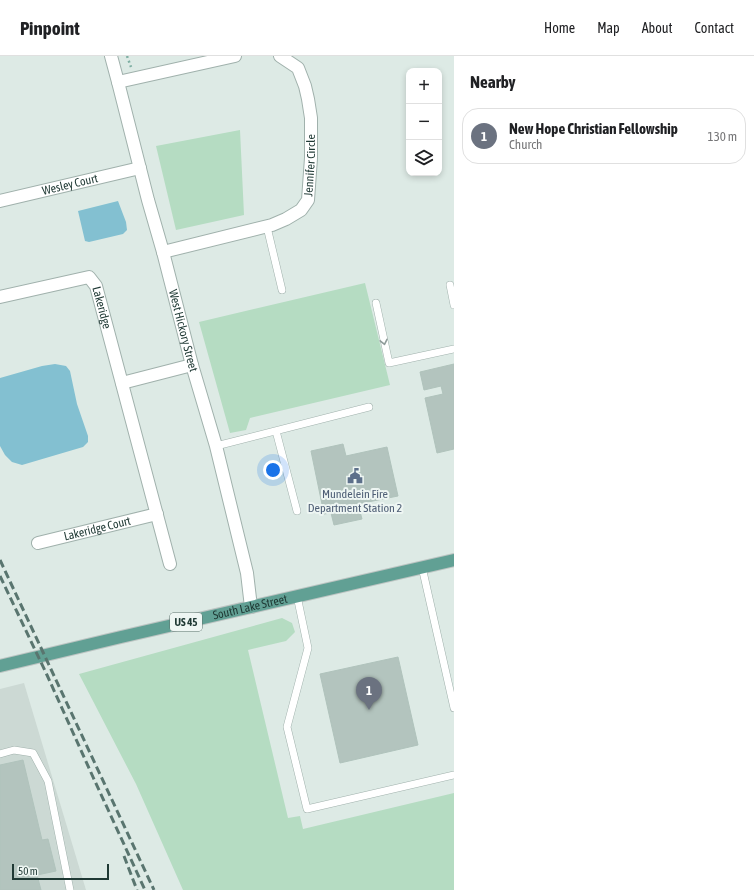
<!DOCTYPE html>
<html lang="en">
<head>
<meta charset="utf-8">
<style>
	:root { --surface:#fff; --page:#f6f6f6; --text:#202124; --muted:#757577; --line:#e0e0e0; --accent:#b45309 }
	body { margin:0; font-family:"Asap Condensed",sans-serif; background:var(--page); color:var(--text) }
	.controls { position:absolute; right:12px; top:12px; display:grid; overflow:hidden; border-radius:8px; box-shadow:0 2px 6px #0003 }
	.controls button { width:36px; height:36px; display:grid; place-items:center; padding:0; border:0; border-bottom:1px solid var(--line); background:var(--surface); color:var(--text); font:20px sans-serif }
	.scale { position:absolute; left:12px; bottom:10px; width:97px; box-sizing:border-box; padding-left:4px; border:2px solid #1f3934; border-top:0; font-size:11px; line-height:14px; white-space:nowrap; color:#1f3934; -webkit-text-stroke:3px #eef6f3; paint-order:stroke }
	.you { position:absolute; left:273px; top:414px; width:14px; height:14px; margin:-10px; border:3px solid #fff; border-radius:50%; background:#1a73e8; box-shadow:0 0 0 6px #1a73e833 }
	.badge { display:grid; place-items:center; width:26px; height:26px; border-radius:50%; background:var(--accent); color:#fff; font-size:13px; font-weight:700 }
	.pin { position:absolute; translate:-50% -33px; filter:drop-shadow(0 1px 2px #0008) }
	.pin::after { content:''; position:absolute; top:21px; width:14px; height:12px; background:inherit; clip-path:polygon(0 0,100% 0,50% 100%) }
	.list { margin:0; padding:0; list-style:none }
	h2 { display:flex; justify-content:space-between; align-items:center; height:52px; margin:0; padding:0 16px; font-size:17px }
	h2 small { font-size:13px; font-weight:400; color:var(--muted) }
	.list li { display:grid; grid-template-columns:26px 1fr auto; gap:12px; align-items:center; box-sizing:border-box; height:56px; margin:0 8px 8px; padding:0 8px; border:1px solid var(--line); border-radius:16px }
	.list b { display:block; font-size:15px; white-space:nowrap }
	.list p { margin:0; font-size:13px; white-space:nowrap; color:var(--muted) }
	.list em { font-size:13px; font-style:normal; color:var(--muted) }
	.icon { flex:none; width:22px; height:22px; fill:none; stroke:currentColor; stroke-width:2; stroke-linecap:round; stroke-linejoin:round }
	.map { position:relative; flex:none; width:454px; height:834px; overflow:hidden }
	header { display:flex; align-items:center; gap:24px; box-sizing:border-box; height:56px; padding:0 20px; background:var(--surface); border-bottom:1px solid var(--line) }
	header strong { font-size:19px }
	nav { display:flex; gap:22px; margin-inline-start:auto; font-size:14px }
	main { display:flex }
	aside { flex:1; background:var(--surface) }
	.map>svg:first-child { display:block }
	.built { fill:#ccd9d4 }
	.green { fill:#b5dcc2 }
	.water { fill:#83c0d1 }
	.building { fill:#b3c4be; stroke:#b0c3bc }
	.lines { fill:none; stroke-linecap:round; stroke-linejoin:round }
	.service-casing { stroke:#a0b1ac; stroke-width:8 }
	.minor-casing { stroke:#a0b1ac; stroke-width:14 }
	.primary-casing { stroke:#bcc4c2; stroke-width:14 }
	.path { stroke:#7daea2; stroke-width:2.5; stroke-dasharray:2 3; stroke-linecap:butt }
	.service { stroke:#fff; stroke-width:7 }
	.minor { stroke:#fff; stroke-width:12 }
	.primary { stroke:#61a094; stroke-width:12 }
	.rail { stroke:#59756f; stroke-width:3; stroke-dasharray:8 4; stroke-linecap:butt }
	.oneway { stroke:#8f9c9a }
	.labels { text-anchor:middle; stroke-width:4; stroke-linejoin:round; paint-order:stroke }
	.shield { fill:#eef6f3; stroke:#5d726d; stroke-width:1 }
	.shield-label { font-size:11px; font-weight:bold; fill:#1f3934 }
	.street-label { font-size:12px; fill:#1f3934; stroke:#eef6f3 }
	.service-label { font-size:12px; fill:#4e5e75; stroke:#eef6f3 }
</style>
</head>
<body>
<header>
<strong>Pinpoint</strong>
<nav><a>Home</a><a>Map</a><a>About</a><a>Contact</a></nav>
</header>
<main>
<div class="map">
<svg width="454" height="834" viewBox="0 0 454 834">
	<rect width="100%" height="100%" fill="#ddeae5"/>
	<!-- built -->
	<path class="built" d="M 24,627 L 86,834 L 0,834 L 0,633 Z"/>
	<!-- green -->
	<path class="green" d="M 240,74 L 244,159 L 176,174 L 156,90 Z
		M 365,227 L 390,329 L 250,362 L 246,374 L 230,377 L 199,266 Z
		M 282,562 L 292,567 L 295,576 L 286,585 L 248,594 L 288,762 L 300,760 L 303,773 L 454,737 L 454,834 L 183,834 L 136,728 L 79,618 Z"/>
	<!-- water -->
	<path class="water" d="M 118,145 L 126,166 L 127,174 L 123,178 L 89,186 L 85,185 L 78,155 Z
		M 55,308 L 66,310 L 70,315 L 77,348 L 88,380 L 88,386 L 83,391 L 22,409 L 12,406 L 5,399 L 0,390 L 0,322 L 42,310 Z"/>
	<!-- building -->
	<path class="building" d="M 454,308 L 454,393 L 437,397 L 425,342 L 443,338 L 441,330 L 424,334 L 420,316 Z
		M 343,388 L 346,400 L 387,391 L 398,440 L 358,448 L 362,463 L 334,469 L 331,457 L 324,458 L 311,395 Z
		M 398,601 L 418,689 L 340,707 L 320,618 Z
		M 23,704 L 42,784 L 48,783 L 56,815 L 37,819 L 41,834 L 0,834 L 0,709 Z"/>
	<g class="lines">
		<defs>
			<path id="service" d="M 267,171 L 282,234
				M 450,229 L 454,249
				M 376,247 L 389,307 L 454,293
				M 276,375 L 297,455
				M 216,390 L 369,351
				M 422,511 L 454,652
				M 297,540 L 308,592 L 287,671 L 307,753 L 454,719
				M 0,698 L 14,694 L 33,697 L 48,725 L 70,834"/>
			<g id="minor">
				<path id="s1" d="M 111,0 L 118,26 L 148,144 L 163,196 L 192,309 L 216,390 L 247,517 L 251,551"/>
				<path d="M 118,26 L 235,0"/>
				<path id="s2" d="M 0,145 L 140,112"/>
				<path id="s3" d="M 163,196 L 272,169 L 286,163 L 301,154 L 308,144 L 311,102 L 311,62 L 308,43 L 305,30 L 298,12 L 280,0"/>
				<path id="s4" d="M 0,241 L 89,221 L 96,230 L 170,508"/>
				<path d="M 122,327 L 192,309"/>
				<path id="s5" d="M 38,487 L 157,458"/>
			</g>
			<g id="primary">
				<path id="s6" d="M 0,610 L 121,581 L 454,504"/>
			</g>
		</defs>
		<!-- service casing -->
		<use href="#service" class="service-casing"/>
		<!-- minor casing -->
		<use href="#minor" class="minor-casing"/>
		<!-- primary casing -->
		<use href="#primary" class="primary-casing"/>
		<!-- path -->
		<path class="path" d="M 127,0 L 131,11"/>
		<!-- service -->
		<use href="#service" class="service"/>
		<!-- minor -->
		<use href="#minor" class="minor"/>
		<!-- primary -->
		<use href="#primary" class="primary"/>
		<!-- rail -->
		<path class="rail" d="M 0,504 L 154,834
			M 0,520 L 47,619 L 93,721 L 145,834
			M 124,800 L 137,834"/>
	</g>
	<!-- one-way arrows -->
	<defs><path id="oneway-chevron" d="M-2-3.5L2.5 0L-2 3.5" fill="none" stroke-width="1.6" stroke-linecap="round" stroke-linejoin="round"/></defs>
	<use class="oneway" href="#oneway-chevron" transform="translate(384 286) rotate(78)"/>
	<!-- icons -->
	<defs>
		<symbol id="civic-bare" viewBox="-9 -9 18 18"><path d="M-.6-6.5H3V-4.5H.6V-3L4-1V1h2V6H-6V1h2V-1L-.6-3ZM-1.2 2.5V6h2.4V2.5Z" fill="#5c6f8a" stroke="#eef6f3" stroke-width="2.5" paint-order="stroke"/></symbol>
	</defs>
	<g fill-rule="evenodd">
		<use href="#civic-bare" x="344" y="409" width="22" height="22"/>
	</g>
	<g class="labels">
		<!-- shield labels -->
		<rect class="shield" x="170" y="557" width="32" height="18" rx="3"/>
		<g class="shield-label">
			<text x="186" y="570">US 45</text>
		</g>
		<!-- street labels -->
		<g class="street-label">
			<text dy="4" stroke="none"><textPath href="#s3" startOffset="192">Jennifer Circle</textPath></text>
			<text dy="4" stroke="none"><textPath href="#s2" startOffset="72">Wesley Court</textPath></text>
			<text dy="4" stroke="none"><textPath href="#s4" startOffset="125">Lakeridge</textPath></text>
			<text dy="4" stroke="none"><textPath href="#s1" startOffset="284">West Hickory Street</textPath></text>
			<text dy="4" stroke="none"><textPath href="#s5" startOffset="61">Lakeridge Court</textPath></text>
			<text dy="4" stroke="none"><textPath href="#s6" startOffset="257">South Lake Street</textPath></text>
		</g>
		<!-- service labels -->
		<g class="service-label">
			<text x="355" y="442">Mundelein Fire<tspan x="355" dy="14">Department Station 2</tspan></text>
		</g>
	</g>
</svg>
<div class="controls">
<button>+</button>
<button>−</button>
<button><svg class="icon" aria-label="layers" viewBox="0 0 24 24"><path d="M12 4l9 5-9 5-9-5zM3 14l9 5 9-5"/></svg></button>
</div>
<div class="scale">50 m</div>
<div class="you"></div>
<div class="pin badge" style="left:369px;top:654px;background:#6b7280">1</div>
</div>
<aside>
<h2>Nearby<small></small></h2>
<ul class="list">
<li><span class="badge" style="background:#6b7280">1</span><div><b>New Hope Christian Fellowship</b><p>Church</p></div><em>130 m</em></li>
</ul>
</aside>
</main>
</body>
</html>
